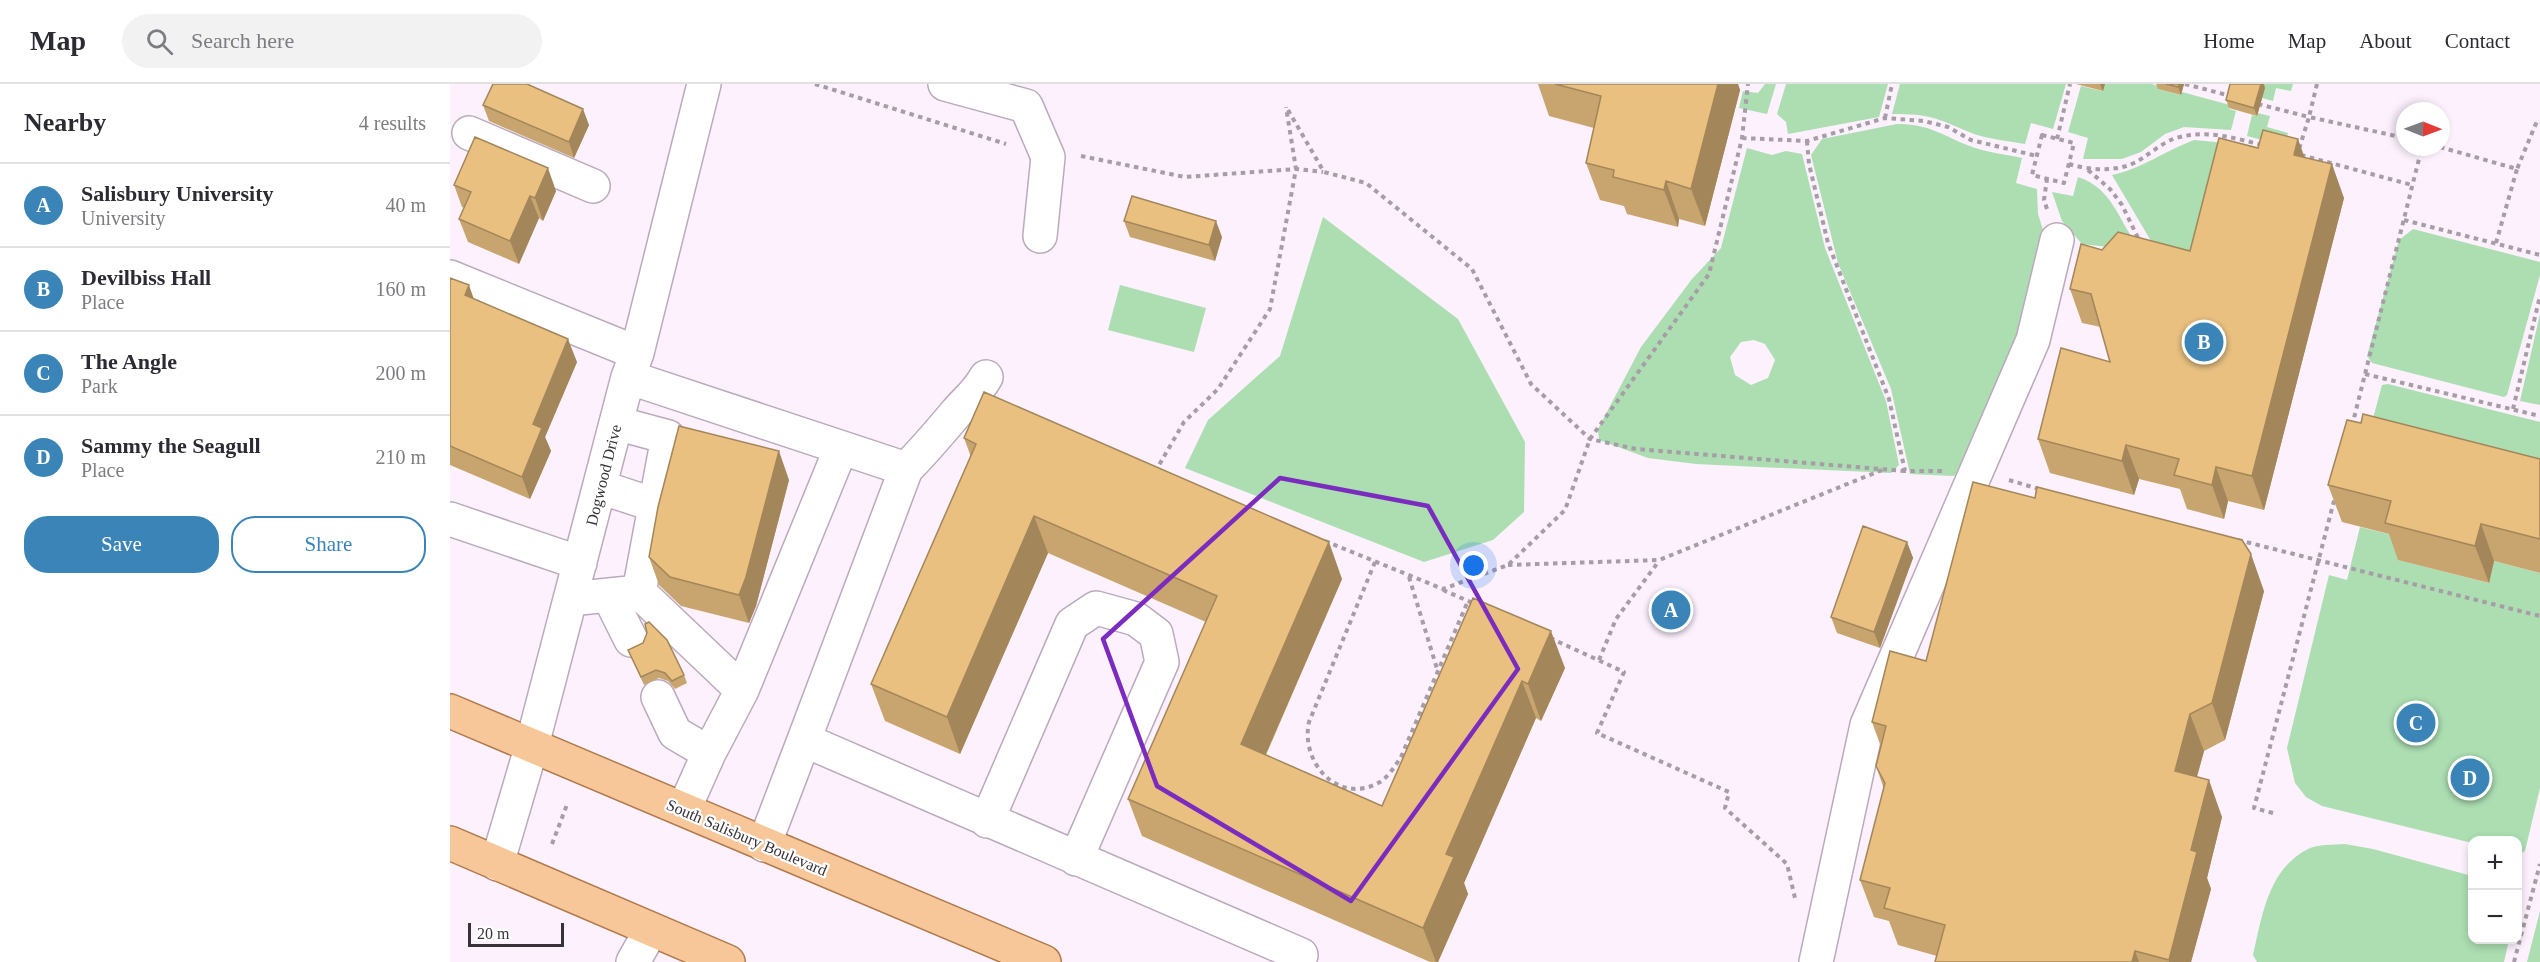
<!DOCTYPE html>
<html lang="en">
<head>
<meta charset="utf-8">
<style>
	:root { --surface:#fff; --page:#f2f2f3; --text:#2b2b33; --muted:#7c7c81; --line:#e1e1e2; --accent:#3b84b8 }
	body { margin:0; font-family:"Times New Roman",serif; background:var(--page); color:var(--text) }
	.controls { position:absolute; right:18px; bottom:18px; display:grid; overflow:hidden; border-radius:12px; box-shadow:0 3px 9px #0003 }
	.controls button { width:54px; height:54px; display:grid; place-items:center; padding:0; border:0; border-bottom:2px solid var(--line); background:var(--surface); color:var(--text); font:30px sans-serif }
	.compass { position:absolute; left:1946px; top:18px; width:54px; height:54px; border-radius:50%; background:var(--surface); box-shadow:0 3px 9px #0003; rotate:91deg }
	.scale { position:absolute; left:18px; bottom:15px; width:96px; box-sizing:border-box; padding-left:6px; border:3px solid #373138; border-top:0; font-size:16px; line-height:21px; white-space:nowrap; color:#373138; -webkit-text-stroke:4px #fff; paint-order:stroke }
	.you { position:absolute; left:1024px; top:482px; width:21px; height:21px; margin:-15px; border:4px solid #fff; border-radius:50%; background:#1a73e8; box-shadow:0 0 0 9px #1a73e833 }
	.badge { display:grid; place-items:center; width:39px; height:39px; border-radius:50%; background:var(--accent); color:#fff; font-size:20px; font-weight:700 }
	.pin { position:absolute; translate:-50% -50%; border:3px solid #fff; box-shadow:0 2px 6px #0006 }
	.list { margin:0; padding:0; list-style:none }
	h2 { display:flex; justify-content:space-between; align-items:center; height:78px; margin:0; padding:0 24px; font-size:26px }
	h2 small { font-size:20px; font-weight:400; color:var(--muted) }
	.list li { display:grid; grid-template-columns:39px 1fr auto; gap:18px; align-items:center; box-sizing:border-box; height:84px; padding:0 24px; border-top:2px solid var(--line) }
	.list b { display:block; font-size:22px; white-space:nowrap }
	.list p { margin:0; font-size:20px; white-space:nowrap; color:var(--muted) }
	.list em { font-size:20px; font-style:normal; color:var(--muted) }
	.actions { display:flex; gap:12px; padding:18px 24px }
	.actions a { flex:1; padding:14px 0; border:2px solid var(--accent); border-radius:24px; text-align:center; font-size:21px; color:var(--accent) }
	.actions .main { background:var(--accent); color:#fff }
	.icon { flex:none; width:33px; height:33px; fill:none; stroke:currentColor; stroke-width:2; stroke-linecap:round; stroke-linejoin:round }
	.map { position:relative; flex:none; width:2090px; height:878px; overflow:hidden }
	header { display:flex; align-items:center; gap:36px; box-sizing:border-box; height:84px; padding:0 30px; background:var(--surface); border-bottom:2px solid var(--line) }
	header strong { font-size:28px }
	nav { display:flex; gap:33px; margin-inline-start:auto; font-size:21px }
	.search { width:420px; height:54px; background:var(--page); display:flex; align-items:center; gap:15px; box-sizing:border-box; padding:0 21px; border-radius:33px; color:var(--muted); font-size:22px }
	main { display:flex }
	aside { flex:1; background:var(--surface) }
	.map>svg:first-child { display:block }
	.green { fill:#acdeb2; fill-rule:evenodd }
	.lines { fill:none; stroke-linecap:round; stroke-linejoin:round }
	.minor-casing { stroke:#baaabc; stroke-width:36 }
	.major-casing { stroke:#b07a4c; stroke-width:36 }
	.path { stroke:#a69da7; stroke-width:4; stroke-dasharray:4.5 4.5; stroke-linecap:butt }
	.minor { stroke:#fff; stroke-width:33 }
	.major { stroke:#f7c79a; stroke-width:33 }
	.wall { fill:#c8a56e }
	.shaded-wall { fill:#a3865a }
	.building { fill:#e9c080; stroke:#a3865a; stroke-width:1.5 }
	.marked { fill:none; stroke:#7b2cbf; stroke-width:4.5; stroke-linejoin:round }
	.labels { text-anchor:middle; stroke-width:4.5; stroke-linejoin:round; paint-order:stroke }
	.street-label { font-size:16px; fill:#373138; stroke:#fff }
</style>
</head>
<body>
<header>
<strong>Map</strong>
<div class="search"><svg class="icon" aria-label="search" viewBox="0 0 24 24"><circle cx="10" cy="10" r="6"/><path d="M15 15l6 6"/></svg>Search here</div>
<nav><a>Home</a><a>Map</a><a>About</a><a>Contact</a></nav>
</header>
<main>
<aside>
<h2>Nearby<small>4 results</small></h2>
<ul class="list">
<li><span class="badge">A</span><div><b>Salisbury University</b><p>University</p></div><em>40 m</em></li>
<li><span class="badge">B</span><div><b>Devilbiss Hall</b><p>Place</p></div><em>160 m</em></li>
<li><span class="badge">C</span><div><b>The Angle</b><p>Park</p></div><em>200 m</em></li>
<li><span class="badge">D</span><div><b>Sammy the Seagull</b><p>Place</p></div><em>210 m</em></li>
</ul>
<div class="actions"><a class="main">Save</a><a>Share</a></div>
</aside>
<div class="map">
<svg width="2090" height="878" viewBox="0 0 2090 878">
	<rect width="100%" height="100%" fill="#fcf1fd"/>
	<!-- green -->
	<path class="green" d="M 1315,0 L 1326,0 L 1317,30 L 1289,24 L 1293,7 L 1308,9 Z
		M 1336,0 L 1438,0 L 1429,33 L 1338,50 L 1336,38 L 1327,30 Z
		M 1450,0 L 1616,0 L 1603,45 L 1581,39 L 1575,60 C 1558,57 1536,55 1519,48 C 1486,34 1480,30 1442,30 Z
		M 1655,0 L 1702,0 L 1708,2 L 1708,5 L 1730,11 L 1732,8 L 1780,21 L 1779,25 L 1786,27 L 1781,46 L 1734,43 L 1715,50 L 1691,68 L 1672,75 L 1633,75 L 1638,54 L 1618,48 L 1631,2 L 1652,7 Z
		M 1809,0 L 1843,0 L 1841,7 L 1826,4 L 1823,17 L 1812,14 L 1815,4 Z
		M 1808,29 L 1820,32 L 1817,43 L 1838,49 L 1835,62 L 1797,52 L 1802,31 L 1807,32 Z
		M 1447,40 C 1479,40 1490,50 1517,61 C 1534,68 1554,70 1572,74 L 1566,99 L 1587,105 L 1588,130 L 1598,162 L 1587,226 L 1518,387 L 1503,392 L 1460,390 L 1441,305 L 1388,179 L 1361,71 L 1372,55 Z
		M 1744,56 L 1776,59 L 1746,183 L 1701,157 L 1662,91 C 1691,85 1715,67 1744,56 Z
		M 1297,64 L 1322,71 L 1336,67 L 1352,70 L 1375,164 L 1436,317 L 1449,381 L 1441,389 L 1246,380 L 1198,374 L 1149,356 L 1148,345 L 1191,263 L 1242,195 L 1271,164 ZM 1304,256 L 1315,260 L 1325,276 L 1318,294 L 1301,301 L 1285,291 L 1280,273 L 1291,258 Z
		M 1628,93 C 1662,104 1668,135 1687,161 L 1684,166 L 1632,160 L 1612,137 L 1602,108 L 1623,112 Z
		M 873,133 L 1008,235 L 1075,358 L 1074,428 L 1043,456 L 974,478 L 735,384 L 758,336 L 830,272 Z
		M 1963,145 L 2090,178 L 2090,191 L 2057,311 L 2054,313 L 1922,279 L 1917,272 L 1949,156 Z
		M 670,201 L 756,224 L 744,268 L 658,246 Z
		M 2090,230 L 2090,321 L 2070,317 Z
		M 1938,300 L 2090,338 L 2090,381 L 1922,338 L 1932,301 Z
		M 1910,443 L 1954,454 L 1949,476 L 2038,499 L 2044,477 L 2090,489 L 2090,704 L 2075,767 L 2068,771 L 2068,756 L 2022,756 L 2022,759 L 1872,722 L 1856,713 L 1845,699 L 1837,664 L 1879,491 L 1897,496 Z
		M 1895,760 L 1923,765 L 2022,792 L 2022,856 L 2059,856 L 2054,878 L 1807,878 L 1803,871 C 1812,833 1818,785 1858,765 C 1867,760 1884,761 1895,760 Z
		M 2090,827 L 2090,878 L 2077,878 Z"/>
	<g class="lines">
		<defs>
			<path id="minor" d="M 495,0 L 576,22 L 598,73 L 590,152
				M 19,49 L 143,102
				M 0,193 L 187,269
				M 178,293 L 456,385 L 354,656 L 851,871 L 849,878
				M 166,339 L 218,353 L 189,508 L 292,606
				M 456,385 C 474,367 490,348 506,329 C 518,315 527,309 536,293
				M 150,403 L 205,421
				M 0,435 L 130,479
				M 159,512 L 181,556
				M 120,515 L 189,508
				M 208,613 L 225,649 L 259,669
				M 234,725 L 259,669 L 292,606 L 391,364
				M 537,737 L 622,540 L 646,524 L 686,535 L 706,550 L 712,578 L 626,775
				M 314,761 L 354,656
				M 47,780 L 82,661 L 178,293 L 187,269 L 254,0
				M 183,878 L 201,846
				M 1366,878 L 1417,641 L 1583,256 L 1607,156"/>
			<path id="major" d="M 0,627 L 594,878
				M 0,759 L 278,878"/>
		</defs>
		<!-- minor casing -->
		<use href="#minor" class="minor-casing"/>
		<!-- major casing -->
		<use href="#major" class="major-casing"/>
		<!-- path -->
		<path class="path" d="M 365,0 L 556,60
			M 1735,0 L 1781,12
			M 1867,0 L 1859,33 L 1955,54
			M 1808,20 L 1859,33 L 1849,65
			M 838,26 L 874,88 L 916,99 L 1022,185 L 1081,300 L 1140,355 L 1186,365 L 1455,387
			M 1435,34 L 1442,0
			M 1592,51 L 1624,59 L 1614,99 L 1582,91 Z
			M 1292,54 L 1357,57 L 1435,34 L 1474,37 L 1498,43 L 1521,56 L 1587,72
			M 1607,55 L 1620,0
			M 1357,57 L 1359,80 L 1378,159 L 1439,315 L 1455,387 L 1493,387
			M 1990,63 L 2067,85 L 2087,37 L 2090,38
			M 1851,71 L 1962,101
			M 631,72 L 735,93 L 846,85 L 873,88
			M 1619,80 C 1642,87 1673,89 1694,73 C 1705,66 1716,56 1730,53 C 1757,46 1785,54 1812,61
			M 1638,86 L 1660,105 L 1672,121 L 1689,156
			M 1597,125 L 1594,116 L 1597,95
			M 1954,136 L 2090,171
			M 2046,159 L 2067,85
			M 1915,290 L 2090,332
			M 2063,325 L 2090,212
			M 1902,342 L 1972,63
			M 705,388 L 734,338 L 768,305 L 820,225 L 846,85 L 836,23
			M 1559,396 L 1592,406
			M 1788,456 L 2090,532
			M 875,457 L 993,505 L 1058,481 L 1115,426 L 1140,355 L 1259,190 L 1292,54 L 1298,0
			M 925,478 L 859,638 C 850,679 889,722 930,698 C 939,692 945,682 951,673 L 1018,517
			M 1058,481 L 1209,476 L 1432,386
			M 959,493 L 988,588
			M 993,506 L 1025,520
			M 1100,554 L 1174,588 L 1147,649 L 1279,708 L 1275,724 L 1337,780 L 1345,814
			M 1149,576 L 1166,535 L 1209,477
			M 1823,729 L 1804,724 L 1885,413
			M 102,760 L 118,718
			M 2064,878 L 2090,780"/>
		<!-- minor -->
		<use href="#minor" class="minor"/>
		<!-- major -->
		<use href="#major" class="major"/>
	</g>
	<!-- wall -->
	<path class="wall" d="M 1088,0 L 1288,0 L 1290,6 L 1255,142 L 1229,135 L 1228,143 L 1177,130 L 1174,122 L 1150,116 L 1136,79 L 1144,44 L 1099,32 Z
		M 1626,0 L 1655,0 L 1653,7 Z
		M 1706,0 L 1734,0 L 1731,11 L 1708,5 Z
		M 1815,4 L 1807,32 L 1779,24 L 1776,16 Z
		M 33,21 L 139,41 L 124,74 L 39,37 Z
		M 1808,64 L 1854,74 L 1894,114 L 1814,426 L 1778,417 L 1774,435 L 1737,425 L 1730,405 L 1689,395 L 1684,411 L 1600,389 L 1588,355 L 1660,278 L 1651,243 L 1632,239 L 1620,205 L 1652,166 L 1740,167 Z
		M 4,101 L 106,107 L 93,137 L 89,134 L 69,180 L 18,158 L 9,135 L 14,124 L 12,123 Z
		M 674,137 L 772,153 L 765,177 L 680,153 Z
		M 0,194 L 23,215 L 127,278 L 95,353 L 101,367 L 80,415 L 0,381 Z
		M 514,354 L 892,495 L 816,671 L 932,722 L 1023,514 L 1115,584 L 1091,637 L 1086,634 L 1014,799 L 1018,810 L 988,878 L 980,878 L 692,752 L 678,715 L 756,538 L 598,469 L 510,670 L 435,637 L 421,600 L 521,373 Z
		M 2090,375 L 2090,489 L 2044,477 L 2039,499 L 1948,476 L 1939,450 L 1892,438 L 1878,401 Z
		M 339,396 L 306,522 L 299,539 L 231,522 L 209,501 L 199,473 Z
		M 1457,458 L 1463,474 L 1430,564 L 1387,549 L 1381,533 Z
		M 1814,507 L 1775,656 L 1754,667 L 1747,693 L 1772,733 L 1757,794 L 1761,805 L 1741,878 L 1485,878 L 1487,872 L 1448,861 L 1439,837 L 1424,833 L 1410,796 L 1434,705 L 1426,682 L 1431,663 L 1422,638 L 1476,577 Z
		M 193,559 L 234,591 L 237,599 L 225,605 L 218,597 L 209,594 L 194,601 L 178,566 Z"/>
	<!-- shaded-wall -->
	<path class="shaded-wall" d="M 1268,0 L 1288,0 L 1290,6 L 1255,142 L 1241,105 Z
		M 1650,0 L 1655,0 L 1653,7 Z
		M 1729,0 L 1734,0 L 1731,11 L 1728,3 Z
		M 1811,0 L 1814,0 L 1815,4 L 1807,32 L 1804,24 Z
		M 133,25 L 139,41 L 124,74 L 119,58 Z
		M 1848,55 L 1860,89 L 1844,71 Z
		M 1882,80 L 1894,114 L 1814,426 L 1802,392 Z
		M 98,84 L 106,107 L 93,137 L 85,114 Z
		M 1216,97 L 1229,135 L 1228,143 L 1214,106 Z
		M 80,112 L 89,134 L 69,180 L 60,157 Z
		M 766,137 L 772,153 L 765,177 L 759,161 Z
		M 19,201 L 27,224 L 15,211 Z
		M 118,255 L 127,278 L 95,353 L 101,367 L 80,415 L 72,393 L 83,340 Z
		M 1676,361 L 1689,395 L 1684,411 L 1672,377 Z
		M 329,367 L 339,396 L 306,522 L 299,539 L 289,511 Z
		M 1766,383 L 1778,417 L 1774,435 L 1762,401 Z
		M 584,432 L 598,469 L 510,670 L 497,633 Z
		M 2031,440 L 2044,477 L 2039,499 L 2025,462 Z
		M 879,458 L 892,495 L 804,697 L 791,660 Z
		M 1457,458 L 1463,474 L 1430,564 L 1424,548 Z
		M 1801,470 L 1814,507 L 1775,656 L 1762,619 Z
		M 1101,547 L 1115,584 L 1091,637 L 1078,600 Z
		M 1072,597 L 1086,634 L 1014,799 L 1018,810 L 988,878 L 986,878 L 973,844 L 996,770 Z
		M 1740,630 L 1754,667 L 1738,724 L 1725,687 Z
		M 1759,696 L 1772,733 L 1757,794 L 1761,805 L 1741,878 L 1719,878 L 1719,876 L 1741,766 Z
		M 1685,867 L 1689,878 L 1682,878 Z"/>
	<!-- building -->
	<path class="building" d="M 43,0 L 77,0 L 133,25 L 119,58 L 33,21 Z
		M 1105,0 L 1268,0 L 1241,105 L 1216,97 L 1214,106 L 1163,93 L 1164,86 L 1136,79 L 1151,12 Z
		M 1716,0 L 1729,0 L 1728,3 Z
		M 1780,0 L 1811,0 L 1804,24 L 1776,16 Z
		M 1813,46 L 1848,55 L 1844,71 L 1882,80 L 1802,392 L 1766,383 L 1762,401 L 1724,391 L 1729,375 L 1676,361 L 1672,377 L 1588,355 L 1611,264 L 1660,278 L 1641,210 L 1620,205 L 1631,160 L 1652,166 L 1668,148 L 1740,167 L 1769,54 L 1808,64 Z
		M 25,53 L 98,84 L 85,114 L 80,112 L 60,157 L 9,135 L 21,108 L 4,101 Z
		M 682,112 L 766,137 L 759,161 L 674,137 Z
		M 0,194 L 19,201 L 15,211 L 118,255 L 83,340 L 92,344 L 72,393 L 0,362 Z
		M 534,308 L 879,458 L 791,660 L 932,722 L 1023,514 L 1101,547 L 1078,600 L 1072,597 L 996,770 L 1004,773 L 973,844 L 678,715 L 767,512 L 584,432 L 497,633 L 421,600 L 526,360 L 514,354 Z
		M 1913,330 L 2090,375 L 2090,455 L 2031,440 L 2025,462 L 1935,439 L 1941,417 L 1878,401 L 1897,336 L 1911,339 Z
		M 229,342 L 329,367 L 296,493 L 289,511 L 220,493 L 199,473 L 208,423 Z
		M 1523,398 L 1585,414 L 1587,403 L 1792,456 L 1801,470 L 1762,619 L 1740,630 L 1725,687 L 1759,696 L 1741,766 L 1747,768 L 1719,876 L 1685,867 L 1682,878 L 1485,878 L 1495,841 L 1434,824 L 1440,804 L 1410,796 L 1435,699 L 1426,682 L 1436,642 L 1422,638 L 1440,567 L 1476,577 Z
		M 1413,442 L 1457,458 L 1424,548 L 1381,533 Z
		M 199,538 L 217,556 L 234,591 L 222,597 L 215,589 L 206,586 L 191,593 L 178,566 L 193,559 L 197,549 L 195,540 Z"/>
	<!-- marked area -->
	<path class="marked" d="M 830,394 L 978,422 L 1068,585 L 901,817 L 707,702 L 653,555 Z"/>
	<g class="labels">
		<!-- street labels -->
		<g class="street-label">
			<text transform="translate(153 391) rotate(-76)" y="6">Dogwood Drive</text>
			<text transform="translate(297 753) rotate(23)" y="6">South Salisbury Boulevard</text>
		</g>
	</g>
</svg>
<div class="controls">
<button>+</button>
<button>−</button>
</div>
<svg class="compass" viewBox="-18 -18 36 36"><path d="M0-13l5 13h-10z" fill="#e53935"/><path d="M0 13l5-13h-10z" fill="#7c7c81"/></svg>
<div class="scale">20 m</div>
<div class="you"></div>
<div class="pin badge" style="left:1221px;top:526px">A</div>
<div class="pin badge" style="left:1754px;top:258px">B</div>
<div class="pin badge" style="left:1966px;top:639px">C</div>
<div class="pin badge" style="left:2020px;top:694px">D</div>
</div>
</main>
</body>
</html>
